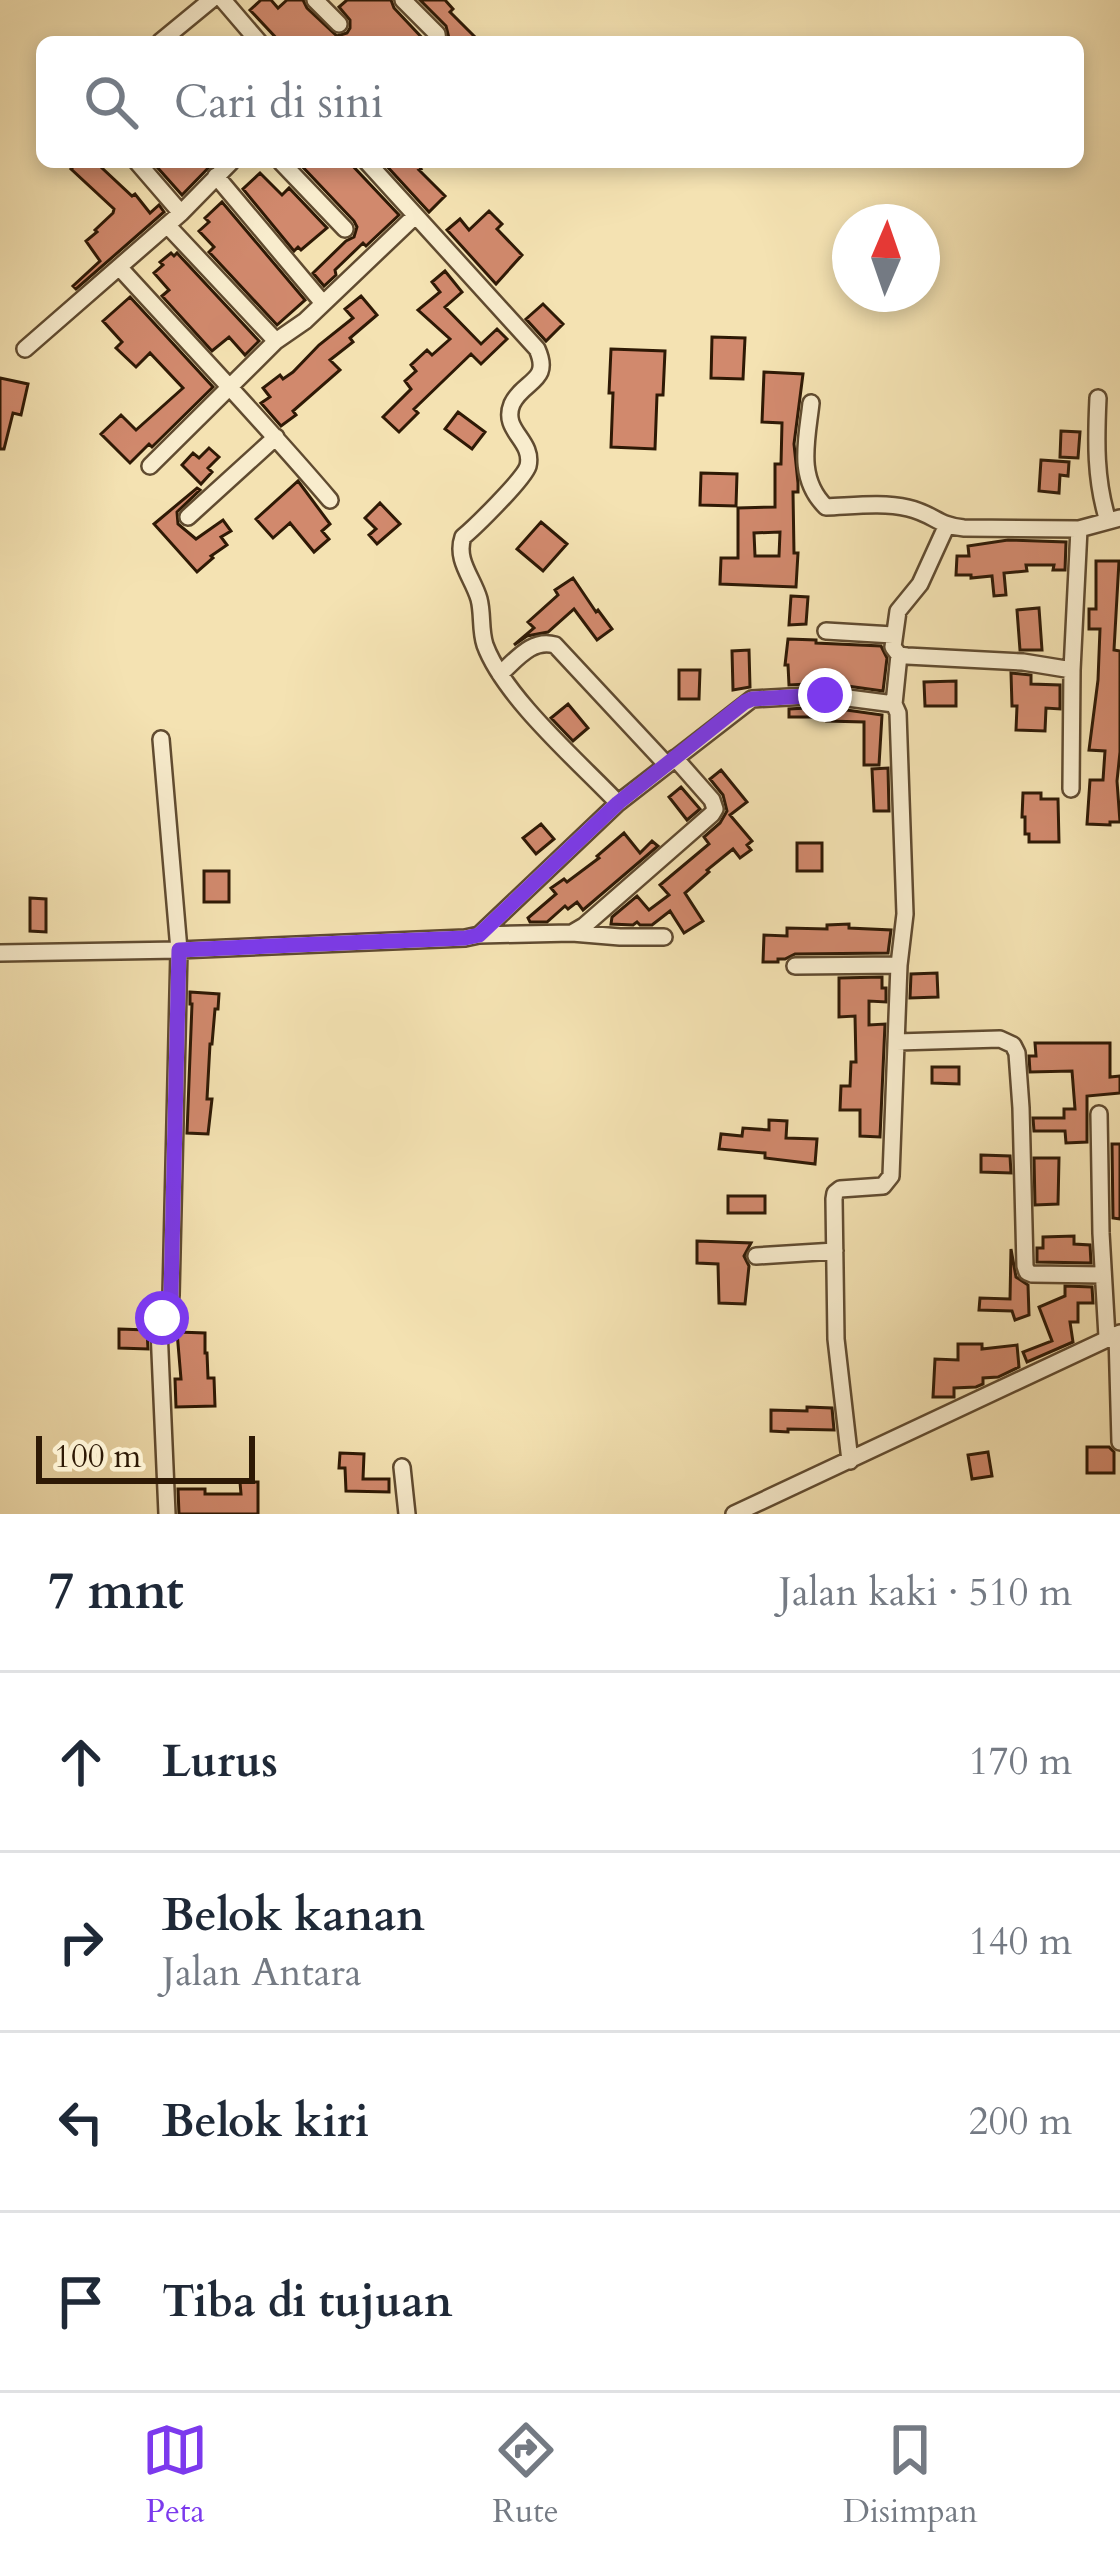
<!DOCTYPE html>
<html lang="id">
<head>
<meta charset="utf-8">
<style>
	:root { --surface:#fff; --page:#f2f2f3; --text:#1f2937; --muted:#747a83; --line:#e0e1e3; --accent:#7c3aed }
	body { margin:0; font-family:Cardo,serif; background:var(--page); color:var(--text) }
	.compass { position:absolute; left:832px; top:204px; width:108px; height:108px; border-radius:50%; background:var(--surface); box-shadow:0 6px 18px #0003; rotate:2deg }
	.scale { position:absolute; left:36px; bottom:30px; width:219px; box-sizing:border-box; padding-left:12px; border:6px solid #2e1905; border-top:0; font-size:33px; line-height:42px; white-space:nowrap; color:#2e1905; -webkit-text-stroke:9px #f8eccd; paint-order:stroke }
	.stop { position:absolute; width:36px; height:36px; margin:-27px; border:9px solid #7c3aed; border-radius:50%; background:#fff }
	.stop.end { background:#7c3aed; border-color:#fff; box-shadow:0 3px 12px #0008 }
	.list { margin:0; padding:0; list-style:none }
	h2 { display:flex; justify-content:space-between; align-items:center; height:156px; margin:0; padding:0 48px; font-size:51px }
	h2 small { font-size:39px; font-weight:400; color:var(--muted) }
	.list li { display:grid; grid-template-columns:78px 1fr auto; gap:36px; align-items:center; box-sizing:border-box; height:180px; padding:0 48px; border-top:3px solid var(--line) }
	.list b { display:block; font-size:45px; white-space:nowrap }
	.list p { margin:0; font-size:39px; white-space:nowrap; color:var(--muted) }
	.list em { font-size:39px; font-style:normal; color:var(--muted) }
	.icon { flex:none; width:66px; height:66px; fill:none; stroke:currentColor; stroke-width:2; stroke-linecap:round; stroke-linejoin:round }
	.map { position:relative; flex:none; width:1120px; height:1514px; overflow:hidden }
	.search { position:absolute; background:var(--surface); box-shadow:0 6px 18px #0003; left:36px; right:36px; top:36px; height:132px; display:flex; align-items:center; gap:30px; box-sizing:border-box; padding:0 42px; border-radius:18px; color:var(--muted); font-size:45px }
	.sheet { height:876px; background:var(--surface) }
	nav { display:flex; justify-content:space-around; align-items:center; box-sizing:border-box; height:168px; border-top:3px solid var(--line); background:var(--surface); font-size:33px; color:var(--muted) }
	nav a { display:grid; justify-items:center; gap:6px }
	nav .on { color:var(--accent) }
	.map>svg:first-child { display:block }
	.building { fill:#d1896d; stroke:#2e1905; stroke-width:3; fill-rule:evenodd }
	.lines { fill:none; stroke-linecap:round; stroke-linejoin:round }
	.street-casing { stroke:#604b30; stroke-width:20 }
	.street { stroke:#f8eccd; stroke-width:15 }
	.route { stroke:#7c3aed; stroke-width:15 }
</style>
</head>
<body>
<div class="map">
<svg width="1120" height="1514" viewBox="0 0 1120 1514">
	<rect width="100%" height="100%" fill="#f4e2b2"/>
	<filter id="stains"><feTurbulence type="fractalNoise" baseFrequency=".00167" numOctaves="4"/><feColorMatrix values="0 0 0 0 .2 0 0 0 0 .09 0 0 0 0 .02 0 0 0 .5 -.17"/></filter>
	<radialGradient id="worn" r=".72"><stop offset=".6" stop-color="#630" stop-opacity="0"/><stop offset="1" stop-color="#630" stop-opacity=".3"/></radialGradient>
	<!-- building -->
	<path class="building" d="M 261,0 L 271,0 L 278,8 L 287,0 L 303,0 L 307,8 L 337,36 L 347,33 L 350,28 L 350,20 L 339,7 L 347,0 L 391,0 L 394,8 L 426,42 L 280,42 L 250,10 Z
		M 420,0 L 445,0 L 453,9 L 450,12 L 480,42 L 450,42 L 446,26 Z
		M 78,162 L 108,162 L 102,168 L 132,196 L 135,194 L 150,213 L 159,205 L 164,212 L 76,289 L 73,286 L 100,261 L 86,241 L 97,232 L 95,230 L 113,213 L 114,209 L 71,169 Z
		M 162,162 L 214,162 L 182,195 L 157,167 Z
		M 298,162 L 349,162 L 399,215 L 366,246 L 363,243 L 335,270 L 336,275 L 324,286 L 313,273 L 346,241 L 354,237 L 357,227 L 354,221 Z
		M 383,162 L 416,162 L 421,169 L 419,170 L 445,196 L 429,212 Z
		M 260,173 L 282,195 L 289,188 L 327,228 L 301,250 L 298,247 L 294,251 L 243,189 Z
		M 222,202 L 305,300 L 277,325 L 209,252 L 214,247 L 199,231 L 209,222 L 205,218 Z
		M 489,211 L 502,224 L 497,229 L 522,255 L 496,284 L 447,230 L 460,219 L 469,230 Z
		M 171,253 L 174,256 L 177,253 L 259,341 L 245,355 L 229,337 L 212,351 L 162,296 L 169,290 L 154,273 L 163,265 L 160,262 Z
		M 445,271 L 462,292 L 445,307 L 481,344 L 497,329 L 507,339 L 481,364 L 471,354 L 414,409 L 418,413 L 399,432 L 383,417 L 411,389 L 405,381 L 416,371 L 411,365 L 427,350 L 432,355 L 450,339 L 418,310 L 440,292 L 432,282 Z
		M 361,296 L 377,315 L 350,338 L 353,342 L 330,360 L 340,370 L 293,411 L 296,415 L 281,426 L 261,403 L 270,397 L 263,388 L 280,375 L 283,379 L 293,372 L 319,345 L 353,318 L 345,309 Z
		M 130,297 L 213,387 L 152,447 L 149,444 L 130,463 L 101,434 L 121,415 L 136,430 L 183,388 L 150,353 L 136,367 L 116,348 L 122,342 L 103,321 Z
		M 543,304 L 563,324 L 546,341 L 526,319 Z
		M 712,337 L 745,338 L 743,379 L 711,378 Z
		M 611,349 L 665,351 L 663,395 L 657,395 L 655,449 L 611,447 L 613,393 L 609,393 Z
		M 764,372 L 803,374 L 794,444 L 798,483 L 798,492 L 793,492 L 794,553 L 798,553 L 796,587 L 720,584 L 721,558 L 738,558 L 738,508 L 775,507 L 775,464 L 781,464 L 782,423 L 762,422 ZM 780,532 L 779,556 L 755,556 L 754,533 Z
		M 0,378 L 28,384 L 21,415 L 13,413 L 4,449 L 0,449 Z
		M 458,412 L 485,432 L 472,449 L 445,429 Z
		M 1061,431 L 1080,432 L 1078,458 L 1060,457 Z
		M 209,448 L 219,457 L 208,468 L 212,472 L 201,484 L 182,465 L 193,453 L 199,458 Z
		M 1041,460 L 1069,462 L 1068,476 L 1060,475 L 1059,493 L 1039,491 Z
		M 701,473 L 737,474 L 736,506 L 700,505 Z
		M 298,481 L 330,524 L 322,531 L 329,539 L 314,552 L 290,523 L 273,538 L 256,519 Z
		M 197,488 L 200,490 L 177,512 L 178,524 L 196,539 L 223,520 L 231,531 L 221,537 L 227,545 L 211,556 L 213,558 L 197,572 L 154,524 Z
		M 380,503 L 400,524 L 377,544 L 369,535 L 376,529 L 365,518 Z
		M 541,522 L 567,544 L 543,571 L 517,549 Z
		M 1008,540 L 1066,542 L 1065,570 L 1053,570 L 1054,565 L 1026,565 L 1027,571 L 1004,573 L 1006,595 L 994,596 L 992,576 L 971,578 L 971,575 L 956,575 L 957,556 L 969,556 L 968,546 Z
		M 1096,561 L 1119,561 L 1114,650 L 1120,651 L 1120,752 L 1117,781 L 1120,822 L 1110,822 L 1110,825 L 1087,824 L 1090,780 L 1103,780 L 1105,751 L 1089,750 L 1098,680 L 1100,629 L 1089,629 L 1089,609 L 1096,609 Z
		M 573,578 L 596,612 L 598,610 L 612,629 L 597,640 L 574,609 L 548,632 L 527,636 L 514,645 L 534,628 L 528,622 L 558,595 L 555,590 Z
		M 791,596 L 808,597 L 806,624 L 789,625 Z
		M 1039,608 L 1042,650 L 1020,650 L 1017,610 Z
		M 788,639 L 816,640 L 816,643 L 881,646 L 887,658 L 883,691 L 826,683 L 789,685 L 788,665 L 785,665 Z
		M 749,650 L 750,687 L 733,690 L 732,651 Z
		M 679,670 L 700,670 L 699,699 L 679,699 Z
		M 1011,673 L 1031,675 L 1031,684 L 1060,685 L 1060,709 L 1046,708 L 1045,731 L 1016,730 L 1017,706 L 1012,706 Z
		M 956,681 L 956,706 L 925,706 L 924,682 Z
		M 568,704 L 588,728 L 573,741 L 551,718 Z
		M 825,707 L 882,715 L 879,765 L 864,765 L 864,722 L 827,721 L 828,717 L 789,717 L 789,709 Z
		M 888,768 L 889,811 L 874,811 L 872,769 Z
		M 721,770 L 747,802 L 730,815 L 752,841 L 747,845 L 751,850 L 740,858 L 733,849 L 707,870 L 709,872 L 685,893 L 703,921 L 684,933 L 670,911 L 652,925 L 640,925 L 637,922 L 633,925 L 611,924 L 612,917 L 637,896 L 649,910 L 669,895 L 660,885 L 709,844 L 704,837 L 720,823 L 727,811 L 723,795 L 710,779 Z
		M 681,787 L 700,809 L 687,820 L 669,797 Z
		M 1023,793 L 1041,793 L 1041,799 L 1058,799 L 1059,842 L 1029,842 L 1029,834 L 1025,834 L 1025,817 L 1022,817 Z
		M 541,824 L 554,839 L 536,854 L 523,838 Z
		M 624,833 L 640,853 L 652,841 L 658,846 L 583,910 L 577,902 L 568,909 L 565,906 L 547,922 L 530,922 L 528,918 L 556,894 L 551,888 L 564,879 L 567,882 L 599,858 L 597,856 Z
		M 797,843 L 822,843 L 822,871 L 797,871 Z
		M 204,871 L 229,871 L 229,902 L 204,902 Z
		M 30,898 L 46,899 L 46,932 L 30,931 Z
		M 849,924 L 849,928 L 891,930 L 888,953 L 795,954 L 785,959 L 778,959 L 778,962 L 763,962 L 764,935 L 787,936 L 787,928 L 827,929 L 827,925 Z
		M 937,973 L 938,997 L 910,998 L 911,974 Z
		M 882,977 L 882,988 L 886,988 L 886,1002 L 869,1001 L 869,1025 L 885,1024 L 880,1137 L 860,1136 L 860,1110 L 840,1110 L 841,1086 L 850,1086 L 851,1062 L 856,1062 L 855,1016 L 839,1017 L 839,978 Z
		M 190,992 L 219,994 L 218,1009 L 215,1009 L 212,1044 L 210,1044 L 207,1099 L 212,1099 L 208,1134 L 187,1133 L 192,1004 L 190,1004 Z
		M 1035,1043 L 1110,1043 L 1110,1077 L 1120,1076 L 1120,1093 L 1087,1096 L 1087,1142 L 1066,1143 L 1065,1131 L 1034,1131 L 1033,1118 L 1064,1118 L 1064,1109 L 1075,1109 L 1072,1071 L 1030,1072 L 1029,1056 L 1036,1056 Z
		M 932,1067 L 959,1067 L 959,1084 L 932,1083 Z
		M 769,1120 L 787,1121 L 786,1138 L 817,1139 L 815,1164 L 765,1158 L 765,1153 L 719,1149 L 721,1134 L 742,1136 L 743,1128 L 769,1130 Z
		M 1112,1144 L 1120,1144 L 1120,1219 L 1113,1218 Z
		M 981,1155 L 1010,1156 L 1011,1173 L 981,1172 Z
		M 1034,1158 L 1059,1158 L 1058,1204 L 1035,1205 Z
		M 728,1196 L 765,1196 L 765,1213 L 728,1213 Z
		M 1074,1236 L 1074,1244 L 1090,1245 L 1091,1263 L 1037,1262 L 1037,1248 L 1043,1248 L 1043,1237 Z
		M 697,1241 L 751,1243 L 744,1256 L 749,1266 L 745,1304 L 719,1303 L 718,1264 L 697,1263 Z
		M 1011,1249 L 1016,1277 L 1028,1285 L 1029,1315 L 1015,1320 L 1012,1311 L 979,1310 L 980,1298 L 1010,1299 Z
		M 1065,1286 L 1092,1287 L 1093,1303 L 1078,1303 L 1078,1322 L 1070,1322 L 1073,1342 L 1027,1362 L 1023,1352 L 1052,1341 L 1039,1307 L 1065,1296 Z
		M 119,1329 L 147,1330 L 148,1349 L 119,1348 Z
		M 177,1332 L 205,1333 L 205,1353 L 207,1353 L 208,1378 L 214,1378 L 215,1406 L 176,1407 L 175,1379 L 181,1379 Z
		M 958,1344 L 982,1344 L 982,1349 L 1017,1345 L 1019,1367 L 998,1377 L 983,1378 L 983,1384 L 976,1387 L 954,1388 L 954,1397 L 933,1397 L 935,1359 L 958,1360 Z
		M 807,1407 L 832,1408 L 834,1430 L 788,1429 L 788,1432 L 771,1431 L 771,1410 L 807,1411 Z
		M 1087,1447 L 1109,1447 L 1114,1452 L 1114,1473 L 1087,1473 Z
		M 988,1452 L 992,1476 L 972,1479 L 968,1455 Z
		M 340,1453 L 364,1454 L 363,1479 L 389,1479 L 389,1492 L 346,1491 L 345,1468 L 339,1468 Z
		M 240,1482 L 258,1482 L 258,1514 L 179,1514 L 178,1489 L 205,1489 L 205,1494 L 241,1494 Z"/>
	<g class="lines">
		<defs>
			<path id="street" d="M 223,0 L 259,42
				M 315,0 L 339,24
				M 403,0 L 437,34 L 438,42
				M 160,42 L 211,0
				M 137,162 L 181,213
				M 281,162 L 345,229
				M 367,162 L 537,349 C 552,382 523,380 512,404 C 501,431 534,440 528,466 C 524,479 475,527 463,537 C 455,560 473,578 479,599 C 483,614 480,630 485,645 C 504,697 578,761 618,803 L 752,699 L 825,695 L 894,704 L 898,713 L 905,914 L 899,965 L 891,1176 L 883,1186 L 840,1189 L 835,1193 L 834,1199 L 836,1339 L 850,1461
				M 216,176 L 322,302
				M 167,225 L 276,341
				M 119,267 C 190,345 262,420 330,500
				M 25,349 L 181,213 L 231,162
				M 1098,398 C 1096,440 1095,480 1108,521
				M 811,403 C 807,440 796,478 826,507 C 853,506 883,502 908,508 C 934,514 938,526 964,528 L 1079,529 L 1120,518
				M 150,466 L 276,341 L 305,321 L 414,217
				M 188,517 L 276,437
				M 946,527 L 920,584 L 898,611 L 893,647 L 899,655 L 907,656 L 1023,662 L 1072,670 L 1071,789
				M 826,631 L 893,635
				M 1072,670 L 1079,529
				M 500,674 C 516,660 532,638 555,645 L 666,764
				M 894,704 L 899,655
				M 161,739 L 179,950 L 171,1295 L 169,1313 L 160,1321 L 159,1329 L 167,1514
				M 572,933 L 584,926 L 712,814 L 715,809 L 712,800 L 675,758
				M 479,935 L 618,803
				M 0,953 L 179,950 L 465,938 L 479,935 L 572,933 L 620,937 L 664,937
				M 795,966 L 899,965
				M 897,1042 L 1000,1039 L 1013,1045 L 1017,1053 L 1021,1108 L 1025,1266 L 1027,1272 L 1032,1274 L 1103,1275
				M 1099,1114 L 1101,1233 L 1107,1337
				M 756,1256 L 835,1251
				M 1117,1334 L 1120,1442
				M 402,1467 L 407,1514
				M 734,1514 L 1120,1333"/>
		</defs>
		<!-- street casing -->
		<use href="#street" class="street-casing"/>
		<!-- street -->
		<use href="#street" class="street"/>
	</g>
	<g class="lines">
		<!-- route -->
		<path class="route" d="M 162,1318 L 170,1312 L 171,1295 L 179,950 L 465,938 L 479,935 L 618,803 L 745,702 L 752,699 L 825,695"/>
	</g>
	<rect width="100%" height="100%" filter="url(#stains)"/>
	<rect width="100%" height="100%" fill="url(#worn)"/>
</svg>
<svg class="compass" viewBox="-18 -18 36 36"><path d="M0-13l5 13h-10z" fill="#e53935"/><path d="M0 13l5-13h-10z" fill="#747a83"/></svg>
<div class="scale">100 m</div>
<div class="stop" style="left:162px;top:1318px"></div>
<div class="stop end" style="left:825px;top:695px"></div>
<div class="search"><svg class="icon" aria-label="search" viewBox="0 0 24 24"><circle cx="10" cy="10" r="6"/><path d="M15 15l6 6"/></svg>Cari di sini</div>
</div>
<section class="sheet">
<h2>7 mnt<small>Jalan kaki · 510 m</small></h2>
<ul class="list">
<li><svg class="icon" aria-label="ahead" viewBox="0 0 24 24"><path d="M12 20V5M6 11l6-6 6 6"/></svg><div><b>Lurus</b></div><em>170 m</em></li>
<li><svg class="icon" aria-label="right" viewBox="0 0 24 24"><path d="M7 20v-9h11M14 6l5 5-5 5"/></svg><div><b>Belok kanan</b><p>Jalan Antara</p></div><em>140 m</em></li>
<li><svg class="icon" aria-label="left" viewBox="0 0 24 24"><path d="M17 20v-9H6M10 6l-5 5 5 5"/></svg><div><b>Belok kiri</b></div><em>200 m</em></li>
<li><svg class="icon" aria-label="arrive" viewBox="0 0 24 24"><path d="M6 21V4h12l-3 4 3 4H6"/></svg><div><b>Tiba di tujuan</b></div></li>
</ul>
</section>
<nav>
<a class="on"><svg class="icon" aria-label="map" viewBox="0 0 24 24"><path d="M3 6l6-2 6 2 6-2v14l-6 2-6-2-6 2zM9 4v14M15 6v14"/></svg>Peta</a>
<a><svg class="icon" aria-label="directions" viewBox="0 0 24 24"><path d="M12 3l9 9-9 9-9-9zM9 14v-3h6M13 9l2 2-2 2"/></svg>Rute</a>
<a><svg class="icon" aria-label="saved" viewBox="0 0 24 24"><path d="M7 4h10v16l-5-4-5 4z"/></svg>Disimpan</a>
</nav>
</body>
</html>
